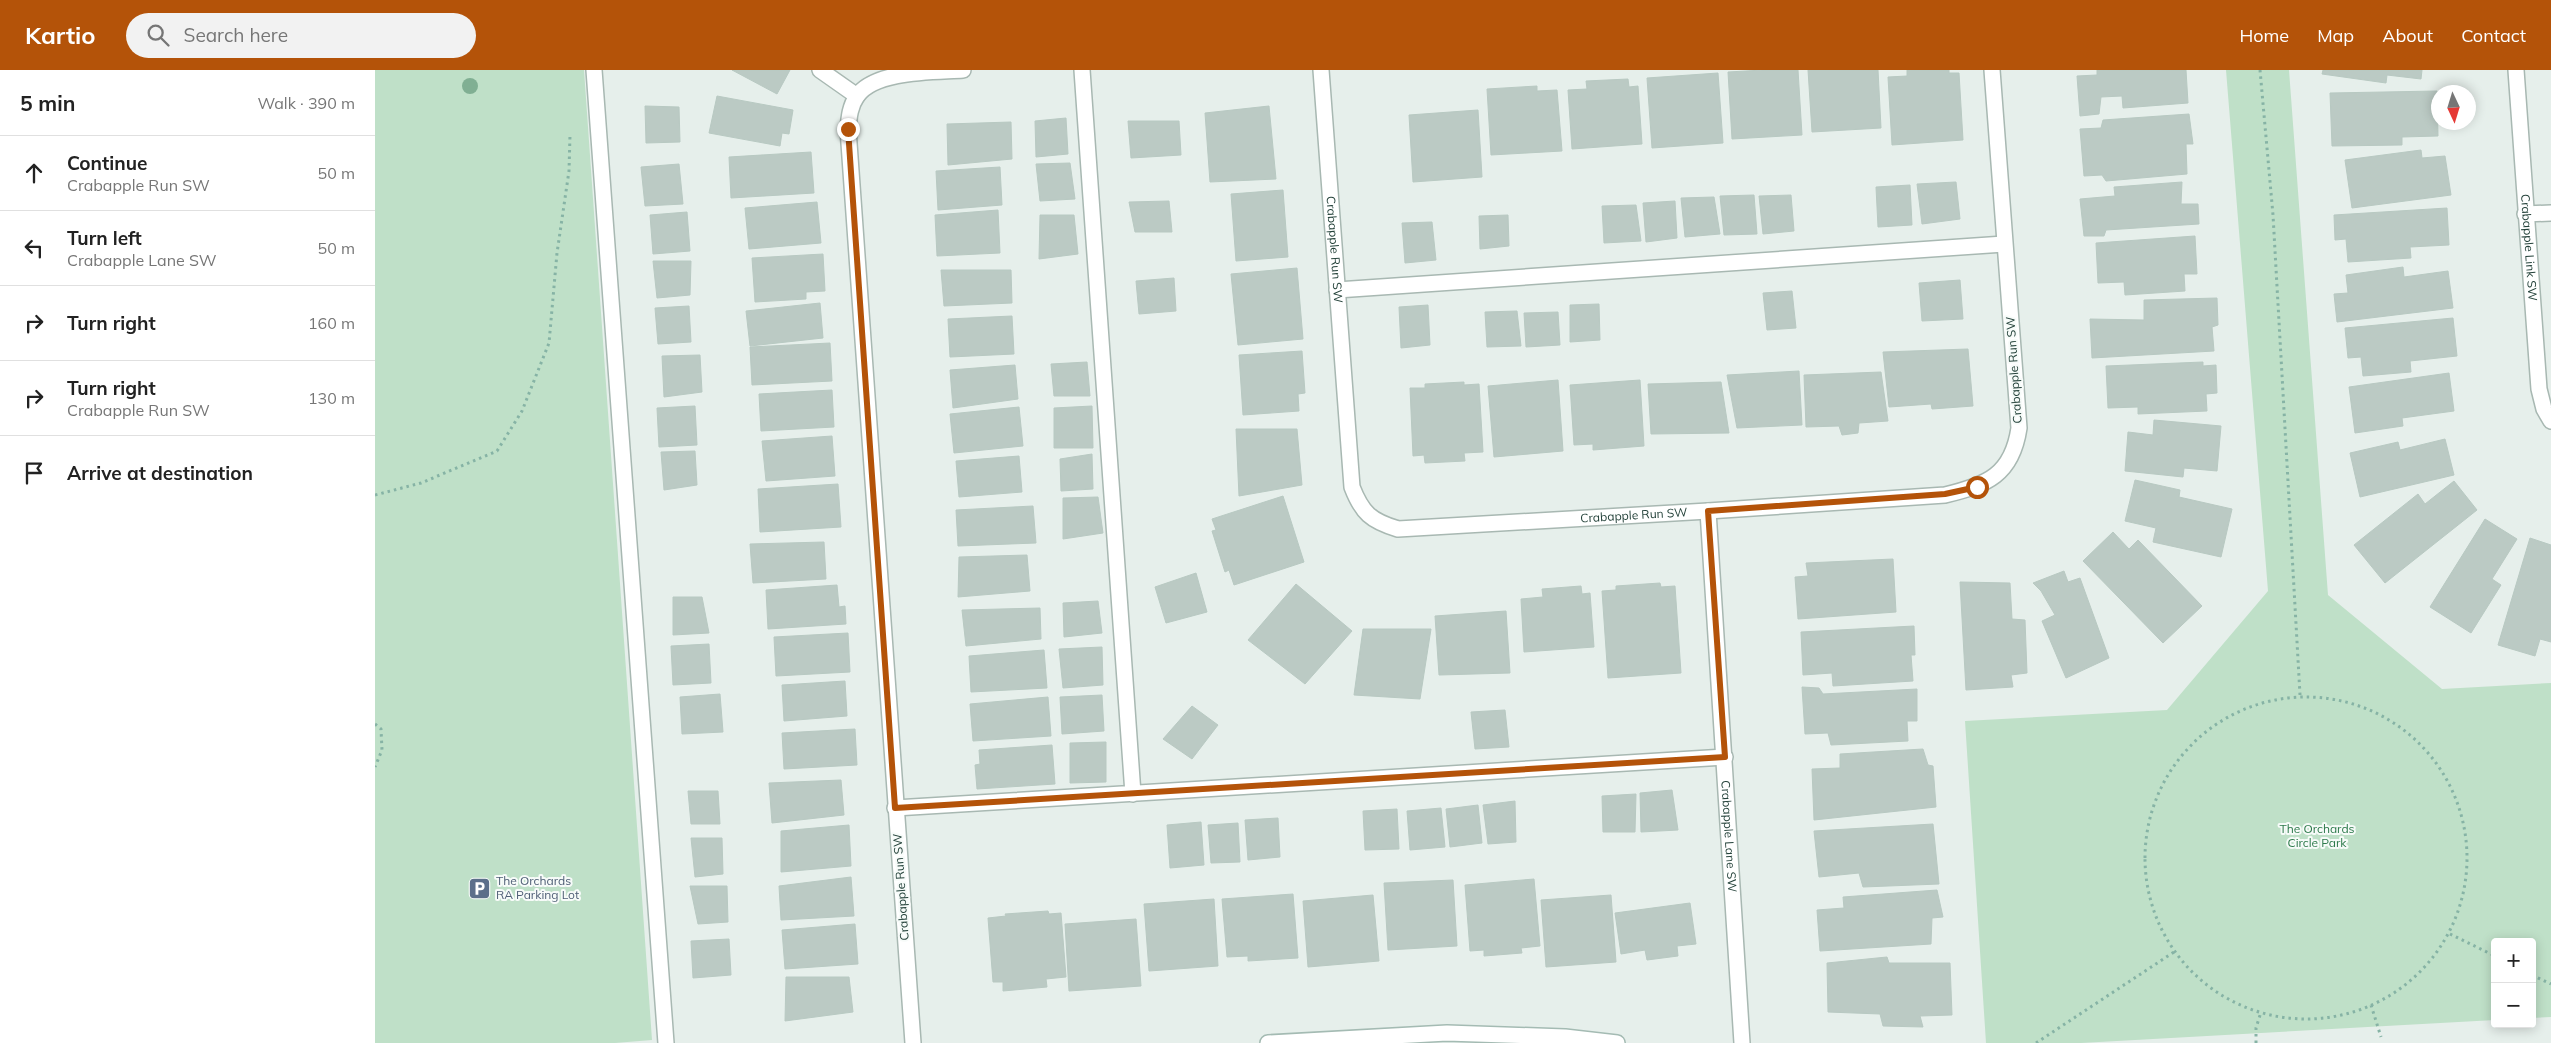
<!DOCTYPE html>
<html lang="en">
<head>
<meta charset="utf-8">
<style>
	:root { --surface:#fff; --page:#f2f2f2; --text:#222; --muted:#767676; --line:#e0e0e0; --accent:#b45309 }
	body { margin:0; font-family:Mulish,sans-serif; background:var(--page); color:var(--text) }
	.controls { position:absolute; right:15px; bottom:15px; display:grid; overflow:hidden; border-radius:5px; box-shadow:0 2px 12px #0003 }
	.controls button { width:45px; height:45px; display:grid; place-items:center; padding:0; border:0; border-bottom:1px solid var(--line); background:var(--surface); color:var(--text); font:25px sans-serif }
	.compass { position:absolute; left:2056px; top:15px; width:45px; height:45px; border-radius:50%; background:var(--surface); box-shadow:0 2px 12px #0003; rotate:176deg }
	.stop { position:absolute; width:15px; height:15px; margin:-11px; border:4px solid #b45309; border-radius:50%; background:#fff }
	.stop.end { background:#b45309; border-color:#fff; box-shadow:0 1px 5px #0008 }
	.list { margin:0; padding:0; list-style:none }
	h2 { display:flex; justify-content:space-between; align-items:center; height:65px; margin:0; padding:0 20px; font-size:21px }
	h2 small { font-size:16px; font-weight:400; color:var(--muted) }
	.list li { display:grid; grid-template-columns:32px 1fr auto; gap:15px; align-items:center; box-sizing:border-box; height:75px; padding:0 20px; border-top:1px solid var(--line) }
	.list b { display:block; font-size:19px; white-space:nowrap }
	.list p { margin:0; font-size:16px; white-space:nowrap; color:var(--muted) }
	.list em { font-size:16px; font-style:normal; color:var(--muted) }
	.icon { flex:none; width:28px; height:28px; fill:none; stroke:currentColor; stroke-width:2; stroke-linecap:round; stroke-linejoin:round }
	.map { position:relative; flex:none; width:2176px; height:973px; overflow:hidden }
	header { display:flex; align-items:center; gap:30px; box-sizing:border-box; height:70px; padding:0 25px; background:var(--accent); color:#fff }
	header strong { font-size:24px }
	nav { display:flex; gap:28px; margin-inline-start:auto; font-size:18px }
	.search { width:350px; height:45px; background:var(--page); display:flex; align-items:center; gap:12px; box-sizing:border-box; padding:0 18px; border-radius:28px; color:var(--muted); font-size:19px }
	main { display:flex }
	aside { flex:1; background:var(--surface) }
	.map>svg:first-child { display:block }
	.green { fill:#bfe0c8 }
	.building { fill:#bbcac4; stroke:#b8c9c2 }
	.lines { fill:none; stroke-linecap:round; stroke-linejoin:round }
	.lane-casing { stroke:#a8b8b2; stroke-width:18 }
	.street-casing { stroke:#a8b8b2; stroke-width:18 }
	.secondary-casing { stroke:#a4bbb3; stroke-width:18 }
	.path { stroke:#86b3a5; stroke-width:3; stroke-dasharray:2.5 4; stroke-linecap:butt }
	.lane { stroke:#fff; stroke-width:15 }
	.street { stroke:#fff; stroke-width:15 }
	.secondary { stroke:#fff; stroke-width:15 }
	.tree { fill:#80af93 }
	.route { stroke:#b45309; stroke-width:6 }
	.labels { text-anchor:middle; stroke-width:4; stroke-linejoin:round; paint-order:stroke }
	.street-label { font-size:12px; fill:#24423a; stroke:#f7fbf9 }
	.park-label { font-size:12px; fill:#2d7a4b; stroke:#f7fbf9 }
	.service-label { font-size:12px; fill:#4e5e75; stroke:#f7fbf9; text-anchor:start }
</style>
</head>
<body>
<header>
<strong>Kartio</strong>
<div class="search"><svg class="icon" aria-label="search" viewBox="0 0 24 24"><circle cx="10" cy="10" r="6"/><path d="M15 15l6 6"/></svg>Search here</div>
<nav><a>Home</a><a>Map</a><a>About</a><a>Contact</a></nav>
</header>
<main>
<aside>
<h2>5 min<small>Walk · 390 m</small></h2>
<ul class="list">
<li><svg class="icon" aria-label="ahead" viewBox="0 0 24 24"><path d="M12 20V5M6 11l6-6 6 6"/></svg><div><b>Continue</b><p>Crabapple Run SW</p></div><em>50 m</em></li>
<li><svg class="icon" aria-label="left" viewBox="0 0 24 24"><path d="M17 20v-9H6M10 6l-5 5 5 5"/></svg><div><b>Turn left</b><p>Crabapple Lane SW</p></div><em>50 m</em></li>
<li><svg class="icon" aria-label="right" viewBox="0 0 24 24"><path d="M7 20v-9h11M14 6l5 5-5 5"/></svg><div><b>Turn right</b></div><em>160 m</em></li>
<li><svg class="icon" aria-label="right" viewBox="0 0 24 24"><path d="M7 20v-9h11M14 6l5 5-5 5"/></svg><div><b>Turn right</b><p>Crabapple Run SW</p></div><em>130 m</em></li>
<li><svg class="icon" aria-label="arrive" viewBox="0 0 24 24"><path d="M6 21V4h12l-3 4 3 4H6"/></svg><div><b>Arrive at destination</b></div></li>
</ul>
</aside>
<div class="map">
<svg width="2176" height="973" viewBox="0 0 2176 973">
	<rect width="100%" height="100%" fill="#e6efeb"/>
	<!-- green -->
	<path class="green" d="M 0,0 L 209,0 L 277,970 L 240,973 L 0,973 Z
		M 1851,0 L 1914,0 L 1953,525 L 2067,619 L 2176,613 L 2176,947 L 2157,948 L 2157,872 L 2120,872 L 2120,950 L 1706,973 L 1611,973 L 1590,651 L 1792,640 L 1893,521 Z"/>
	<!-- building -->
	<path class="building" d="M 357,0 L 415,0 L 402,24 Z
		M 1388,0 L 1423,0 L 1427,65 L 1357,69 L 1353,2 Z
		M 1433,0 L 1503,0 L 1506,58 L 1437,62 Z
		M 1532,0 L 1574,0 L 1574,3 L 1584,3 L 1588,70 L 1517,75 L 1513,7 L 1532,6 Z
		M 1722,0 L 1811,0 L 1813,33 L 1748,38 L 1747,26 L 1726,27 L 1724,44 L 1705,46 L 1702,6 L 1722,5 Z
		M 1948,0 L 2047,0 L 2046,9 L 2012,5 L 2011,13 L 1947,4 Z
		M 1343,3 L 1348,73 L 1277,78 L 1272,8 Z
		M 1253,9 L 1254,17 L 1263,16 L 1267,74 L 1197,79 L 1193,20 L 1212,19 L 1211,11 Z
		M 1162,16 L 1162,21 L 1182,20 L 1187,81 L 1116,85 L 1112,19 Z
		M 2062,21 L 2063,66 L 2027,67 L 2027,75 L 1957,76 L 1955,23 Z
		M 342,26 L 418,40 L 414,64 L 407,63 L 405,76 L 334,63 Z
		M 270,36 L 304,37 L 305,72 L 271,73 Z
		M 894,36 L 901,109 L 835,112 L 830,43 Z
		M 1103,40 L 1107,107 L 1038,112 L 1034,45 Z
		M 1814,44 L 1818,74 L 1811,74 L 1812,104 L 1731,111 L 1727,105 L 1709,106 L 1705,59 L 1726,58 L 1728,50 Z
		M 691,48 L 693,84 L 661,87 L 660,51 Z
		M 753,51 L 804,51 L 806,85 L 756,88 Z
		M 636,52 L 637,89 L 573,95 L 572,54 Z
		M 2046,80 L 2047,88 L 2070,86 L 2076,125 L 1977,138 L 1970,90 Z
		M 436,82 L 439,123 L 356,128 L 354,87 Z
		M 695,93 L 700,129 L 665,131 L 661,94 Z
		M 304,94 L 308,134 L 270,136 L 266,97 Z
		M 625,97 L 627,135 L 563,140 L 561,101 Z
		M 1581,112 L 1585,149 L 1547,154 L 1542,114 Z
		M 1807,112 L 1806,134 L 1823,134 L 1824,154 L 1731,160 L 1729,166 L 1709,166 L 1705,129 L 1740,126 L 1739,117 Z
		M 1535,115 L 1537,155 L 1503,157 L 1501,117 Z
		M 908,120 L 913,187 L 861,191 L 856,124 Z
		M 1379,125 L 1382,164 L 1349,165 L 1345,126 Z
		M 1416,125 L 1419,161 L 1388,164 L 1384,126 Z
		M 1339,127 L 1345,164 L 1310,167 L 1306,128 Z
		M 794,131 L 797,162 L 760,162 L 754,132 Z
		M 1300,131 L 1302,168 L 1271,172 L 1268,133 Z
		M 442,132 L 446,173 L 374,179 L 370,138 Z
		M 1261,135 L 1266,171 L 1229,173 L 1227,136 Z
		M 2072,138 L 2074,175 L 2035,177 L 2036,188 L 1973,192 L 1971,169 L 1960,170 L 1959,145 Z
		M 623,140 L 625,183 L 562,186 L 560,145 Z
		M 312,142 L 315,181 L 278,184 L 275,145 Z
		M 665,145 L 699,145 L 703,184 L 664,189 Z
		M 1133,145 L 1134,176 L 1105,179 L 1104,146 Z
		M 1057,152 L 1061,190 L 1030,193 L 1027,153 Z
		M 1820,166 L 1822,204 L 1809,204 L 1810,221 L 1750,225 L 1749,212 L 1723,213 L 1721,173 Z
		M 448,184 L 450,221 L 431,222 L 431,229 L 380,232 L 377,188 Z
		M 278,191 L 316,191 L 315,225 L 282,228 Z
		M 2028,197 L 2029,207 L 2073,201 L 2078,238 L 1962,252 L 1959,224 L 1973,223 L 1971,205 Z
		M 922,198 L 928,269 L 863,275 L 856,204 Z
		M 566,200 L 636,200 L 637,233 L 569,236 Z
		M 799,208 L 801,241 L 764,244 L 761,211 Z
		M 1585,210 L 1588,249 L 1547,251 L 1544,213 Z
		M 1417,221 L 1421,258 L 1392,260 L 1388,223 Z
		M 1842,228 L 1843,255 L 1837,257 L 1839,281 L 1717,288 L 1715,249 L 1769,250 L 1769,230 Z
		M 445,233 L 448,268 L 375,276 L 371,241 Z
		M 1224,234 L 1225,270 L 1195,272 L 1195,235 Z
		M 1053,235 L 1055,275 L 1026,278 L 1024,237 Z
		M 314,236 L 316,272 L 283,274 L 280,238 Z
		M 1142,241 L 1146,276 L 1112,277 L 1110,242 Z
		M 1183,242 L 1185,275 L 1151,277 L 1149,243 Z
		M 637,246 L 639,284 L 575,287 L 573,249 Z
		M 2078,248 L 2082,286 L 2035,291 L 2036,302 L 1988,306 L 1986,287 L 1973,288 L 1970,258 Z
		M 455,273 L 457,311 L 377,315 L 375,277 Z
		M 1593,279 L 1598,336 L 1557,339 L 1556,334 L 1514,337 L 1508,282 Z
		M 927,281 L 930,323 L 923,324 L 924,341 L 868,345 L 864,285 Z
		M 325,285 L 327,322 L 289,327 L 287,286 Z
		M 712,292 L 715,326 L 679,326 L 676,294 Z
		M 1828,292 L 1828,296 L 1841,295 L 1842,323 L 1831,324 L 1832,341 L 1763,344 L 1763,337 L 1733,338 L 1731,296 Z
		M 640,295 L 643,329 L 578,338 L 575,300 Z
		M 1424,301 L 1427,355 L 1362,358 L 1352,305 Z
		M 1506,302 L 1513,351 L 1484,353 L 1483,363 L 1467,365 L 1464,356 L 1431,357 L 1429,305 Z
		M 2074,303 L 2079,341 L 2027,348 L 2028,356 L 1980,363 L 1974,317 Z
		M 1183,310 L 1188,381 L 1119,387 L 1113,316 Z
		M 1265,310 L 1269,376 L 1218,380 L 1218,374 L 1199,375 L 1195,315 Z
		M 1089,312 L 1089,315 L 1104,314 L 1108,382 L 1089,383 L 1090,391 L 1050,393 L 1049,385 L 1038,386 L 1035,318 L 1050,318 L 1050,314 Z
		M 1346,312 L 1354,363 L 1276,364 L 1273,314 Z
		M 457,320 L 459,357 L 386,361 L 384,324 Z
		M 320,336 L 322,375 L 284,377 L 282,338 Z
		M 717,336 L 718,378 L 679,378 L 679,338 Z
		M 644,337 L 648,376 L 579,383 L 575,344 Z
		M 1779,350 L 1846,356 L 1842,401 L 1809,398 L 1808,407 L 1750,401 L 1753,362 L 1778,365 Z
		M 861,359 L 922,359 L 927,415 L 864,426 Z
		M 457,366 L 460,406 L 391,411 L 387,371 Z
		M 2070,369 L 2079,405 L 1985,427 L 1975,383 L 2023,372 L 2025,380 Z
		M 320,381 L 322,415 L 289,420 L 286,382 Z
		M 717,384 L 718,419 L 686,421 L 685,389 Z
		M 644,386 L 647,422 L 584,427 L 581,391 Z
		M 1760,410 L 1805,420 L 1804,427 L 1857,439 L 1846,487 L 1778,472 L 1781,458 L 1750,451 Z
		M 2079,411 L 2102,440 L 2010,513 L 1979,475 L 2043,424 L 2050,434 Z
		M 463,414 L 466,457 L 385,462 L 383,419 Z
		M 908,426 L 929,492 L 859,515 L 854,500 L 850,502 L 837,461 L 841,460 L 837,449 Z
		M 723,427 L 728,463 L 688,469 L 688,428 Z
		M 658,436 L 661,473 L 583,476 L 581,440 Z
		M 2110,449 L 2142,469 L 2117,509 L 2126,515 L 2096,563 L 2055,537 Z
		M 1738,462 L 1754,479 L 1763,470 L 1827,536 L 1788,573 L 1708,491 Z
		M 2155,468 L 2176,475 L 2176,572 L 2165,569 L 2160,586 L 2123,575 Z
		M 449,472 L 451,509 L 378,513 L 375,474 Z
		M 652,485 L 655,521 L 583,527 L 584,487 Z
		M 1518,489 L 1521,542 L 1423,549 L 1420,507 L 1433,506 L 1431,493 Z
		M 1689,501 L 1693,512 L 1705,508 L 1734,588 L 1691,608 L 1667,551 L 1680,545 L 1666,521 L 1658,513 Z
		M 821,503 L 832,542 L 791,553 L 780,517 Z
		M 1585,512 L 1635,513 L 1637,549 L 1650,550 L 1652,603 L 1636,605 L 1638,617 L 1591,620 Z
		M 1285,513 L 1286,517 L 1300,516 L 1306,603 L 1233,608 L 1227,521 L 1241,520 L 1241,516 Z
		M 921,514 L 977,561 L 930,614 L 873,570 Z
		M 462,515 L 464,537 L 470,536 L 471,554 L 393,559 L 391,520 Z
		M 1206,516 L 1207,524 L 1215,523 L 1219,577 L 1149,582 L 1146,529 L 1168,527 L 1167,519 Z
		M 298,527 L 327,527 L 334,563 L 298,565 Z
		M 723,531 L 727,563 L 689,567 L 688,533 Z
		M 665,538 L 666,569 L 591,576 L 587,540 Z
		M 1131,541 L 1135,603 L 1064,605 L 1060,546 Z
		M 1539,556 L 1540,585 L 1536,585 L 1538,611 L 1458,616 L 1457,603 L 1428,605 L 1426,562 Z
		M 988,559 L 1056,559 L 1045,629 L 979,625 Z
		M 473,563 L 475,602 L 401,606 L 399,567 Z
		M 334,574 L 336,613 L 298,615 L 296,576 Z
		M 727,577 L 728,615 L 688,618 L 684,579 Z
		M 669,580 L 672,618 L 596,622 L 594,586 Z
		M 470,611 L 472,646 L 409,651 L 407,615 Z
		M 1427,617 L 1444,618 L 1448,624 L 1542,619 L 1542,651 L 1532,651 L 1533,671 L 1456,675 L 1453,663 L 1430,664 Z
		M 345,624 L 348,662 L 307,664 L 305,627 Z
		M 727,625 L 729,661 L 687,664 L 685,627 Z
		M 673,627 L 676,666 L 598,671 L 595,634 Z
		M 817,636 L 843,655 L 817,689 L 788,669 Z
		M 1130,640 L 1134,677 L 1100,679 L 1096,642 Z
		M 480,659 L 482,695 L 409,699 L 407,663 Z
		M 731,672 L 731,712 L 695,713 L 695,673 Z
		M 677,675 L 680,714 L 602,719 L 600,695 L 605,694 L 604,680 Z
		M 1548,679 L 1553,695 L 1558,696 L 1561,737 L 1439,750 L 1437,699 L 1465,698 L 1465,684 Z
		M 466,710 L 469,745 L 397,753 L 394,713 Z
		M 1297,720 L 1303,760 L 1266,762 L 1265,723 Z
		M 313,721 L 343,721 L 345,754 L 316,754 Z
		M 1261,724 L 1260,762 L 1228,762 L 1227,726 Z
		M 1140,731 L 1141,772 L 1113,774 L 1108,735 Z
		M 1103,735 L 1107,773 L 1075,777 L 1071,739 Z
		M 1066,738 L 1070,777 L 1035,780 L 1032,741 Z
		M 1022,739 L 1024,779 L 990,780 L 988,741 Z
		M 903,748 L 905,787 L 873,790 L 870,750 Z
		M 826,752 L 829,795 L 795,798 L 792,755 Z
		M 863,753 L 865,792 L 836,793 L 833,755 Z
		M 1558,754 L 1564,814 L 1488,817 L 1484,803 L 1444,807 L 1439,761 Z
		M 474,755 L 476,796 L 406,802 L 406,761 Z
		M 316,768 L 347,768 L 348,804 L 320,807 Z
		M 476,807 L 479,846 L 406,850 L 404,816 Z
		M 1159,809 L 1165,876 L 1146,878 L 1147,883 L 1109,886 L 1109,880 L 1095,881 L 1090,815 Z
		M 1078,810 L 1082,876 L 1013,880 L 1009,813 Z
		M 315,816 L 352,816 L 353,852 L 323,854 Z
		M 1562,820 L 1568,847 L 1557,848 L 1556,874 L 1445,881 L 1442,840 L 1469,838 L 1468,827 Z
		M 918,824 L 923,888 L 873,891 L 873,886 L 852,887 L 847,829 Z
		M 998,825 L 1004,891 L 933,897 L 928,831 Z
		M 1236,825 L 1241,892 L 1171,897 L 1166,830 Z
		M 839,829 L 843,896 L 774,901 L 769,834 Z
		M 1315,833 L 1321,874 L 1302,876 L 1303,886 L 1272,890 L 1270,880 L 1246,884 L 1240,843 Z
		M 673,841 L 674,844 L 686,843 L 691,907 L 671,909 L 672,917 L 628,921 L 628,912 L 618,912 L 613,848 L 631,846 L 630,844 Z
		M 761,849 L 766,916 L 694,921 L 690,854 Z
		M 480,854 L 483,894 L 410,899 L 407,860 Z
		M 354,869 L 356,905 L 318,908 L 316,871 Z
		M 1512,887 L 1514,893 L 1575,893 L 1577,945 L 1545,946 L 1548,957 L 1508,956 L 1505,944 L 1453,942 L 1452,893 Z
		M 411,907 L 474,907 L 478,942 L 410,951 Z"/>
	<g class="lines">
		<defs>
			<path id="lane" d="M 219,0 L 291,973
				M 445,0 L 482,26
				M 707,0 L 758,724
				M 2150,144 L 2176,143
				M 962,220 L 1629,174
				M 520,738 L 1350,687"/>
			<g id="street">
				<path id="s1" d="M 946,0 L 977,417 C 987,443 996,451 1023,459 L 1333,441 L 1570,425 C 1612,415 1637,405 1644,358 L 1617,0"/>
				<path id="s2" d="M 2141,0 L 2164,319 L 2169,339 L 2176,351"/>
				<path id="s3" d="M 1333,441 L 1367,973"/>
				<path d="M 538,973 L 473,59 C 474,47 475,36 482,26 C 500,0 560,2 588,0"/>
			</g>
			<path id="secondary" d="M 893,973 L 1072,963 L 1190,967 L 1242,973"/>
		</defs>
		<!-- lane casing -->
		<use href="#lane" class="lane-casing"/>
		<!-- street casing -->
		<use href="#street" class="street-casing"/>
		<!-- secondary casing -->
		<use href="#secondary" class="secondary-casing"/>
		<!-- path -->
		<path class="path" d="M 1885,0 L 1898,145 L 1925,625
			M 0,425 L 46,413 L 122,381 L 147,341 L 174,273 L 182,183 L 194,101 L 195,65
			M1770 788a161 161 0 1 1 322 0a161 161 0 1 1-322 0Z
			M 0,654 L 6,659 L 7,680 L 0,697
			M 2075,864 L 2120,886
			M 2157,905 L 2176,914
			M 1996,935 L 2006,967
			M 1661,973 L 1799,882
			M 1881,973 L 1881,958 L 1886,942"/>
		<!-- lane -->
		<use href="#lane" class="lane"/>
		<!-- street -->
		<use href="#street" class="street"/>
		<!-- secondary -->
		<use href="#secondary" class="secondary"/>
	</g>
	<!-- trees -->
	<circle class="tree" cx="95" cy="16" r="8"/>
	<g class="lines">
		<!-- route -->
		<path class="route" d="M 473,59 L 520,738 L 1350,687 L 1333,441 L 1570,424 L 1602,417"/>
	</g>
	<!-- icons -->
	<defs>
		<symbol id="parking-square" viewBox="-11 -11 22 22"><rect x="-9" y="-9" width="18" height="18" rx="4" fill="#5c6f8a" stroke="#f7fbf9"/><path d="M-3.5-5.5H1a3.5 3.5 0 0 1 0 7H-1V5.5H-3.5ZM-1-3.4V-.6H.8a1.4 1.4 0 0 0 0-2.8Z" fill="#fff"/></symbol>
	</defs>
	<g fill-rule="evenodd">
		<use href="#parking-square" x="92" y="806" width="25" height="25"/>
	</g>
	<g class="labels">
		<!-- street labels -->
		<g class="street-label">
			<text dy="4" stroke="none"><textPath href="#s2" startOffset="178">Crabapple Link SW</textPath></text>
			<text dy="4" stroke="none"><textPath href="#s1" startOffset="180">Crabapple Run SW</textPath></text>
			<text transform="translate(1639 300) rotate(-94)" y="4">Crabapple Run SW</text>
			<text dy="4" stroke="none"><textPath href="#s1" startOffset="720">Crabapple Run SW</textPath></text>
			<text dy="4" stroke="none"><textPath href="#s3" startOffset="326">Crabapple Lane SW</textPath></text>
			<text transform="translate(526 817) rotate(-94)" y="4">Crabapple Run SW</text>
		</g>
		<!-- park labels -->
		<g class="park-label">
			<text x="1942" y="763">The Orchards<tspan x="1942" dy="14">Circle Park</tspan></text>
		</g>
		<!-- service labels -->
		<g class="service-label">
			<text x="121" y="815">The Orchards<tspan x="121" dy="14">RA Parking Lot</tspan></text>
		</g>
	</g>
</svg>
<div class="controls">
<button>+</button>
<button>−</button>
</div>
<svg class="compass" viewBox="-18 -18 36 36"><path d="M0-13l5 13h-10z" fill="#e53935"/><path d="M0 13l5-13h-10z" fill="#767676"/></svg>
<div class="stop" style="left:1602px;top:417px"></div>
<div class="stop end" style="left:473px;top:59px"></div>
</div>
</main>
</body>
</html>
